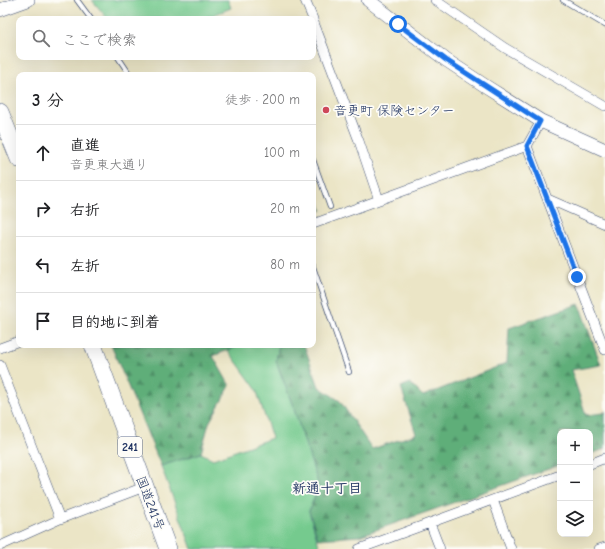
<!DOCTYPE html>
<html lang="ja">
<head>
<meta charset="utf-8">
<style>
	:root { --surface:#fff; --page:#f2f2f2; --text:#202124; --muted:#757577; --line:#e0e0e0 }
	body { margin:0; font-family:"Comic Neue","Klee One",sans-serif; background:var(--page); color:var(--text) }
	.controls { position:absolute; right:12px; bottom:12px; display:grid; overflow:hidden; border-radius:8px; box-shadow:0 4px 16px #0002 }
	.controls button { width:36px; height:36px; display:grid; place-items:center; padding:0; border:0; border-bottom:1px solid var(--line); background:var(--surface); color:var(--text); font:20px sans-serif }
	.stop { position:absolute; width:12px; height:12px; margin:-9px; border:3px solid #1a73e8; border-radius:50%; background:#fff }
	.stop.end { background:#1a73e8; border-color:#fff; box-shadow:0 1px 4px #0008 }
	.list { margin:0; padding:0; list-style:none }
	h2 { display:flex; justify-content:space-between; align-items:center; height:52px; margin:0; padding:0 16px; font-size:17px }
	h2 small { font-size:13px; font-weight:400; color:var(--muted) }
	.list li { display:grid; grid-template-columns:26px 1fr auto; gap:12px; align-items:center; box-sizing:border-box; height:56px; padding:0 16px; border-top:1px solid var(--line) }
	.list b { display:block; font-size:15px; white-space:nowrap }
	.list p { margin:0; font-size:13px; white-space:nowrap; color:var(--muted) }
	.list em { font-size:13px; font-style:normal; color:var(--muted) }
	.icon { flex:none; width:22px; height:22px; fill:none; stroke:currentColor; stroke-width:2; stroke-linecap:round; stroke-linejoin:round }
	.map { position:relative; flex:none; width:605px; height:549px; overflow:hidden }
	.search { position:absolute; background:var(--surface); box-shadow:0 4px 16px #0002; left:16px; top:16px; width:300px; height:44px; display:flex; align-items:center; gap:10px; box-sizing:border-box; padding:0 14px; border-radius:8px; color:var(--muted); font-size:15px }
	.panel { position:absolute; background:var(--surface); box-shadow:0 4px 16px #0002; left:16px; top:72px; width:300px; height:276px; border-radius:8px }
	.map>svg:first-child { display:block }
	.green { fill:#74ca8e; stroke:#487c76 }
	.forest { fill:url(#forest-firs); stroke:#3d6e6c }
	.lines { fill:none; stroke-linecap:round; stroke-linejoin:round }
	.lane-casing { stroke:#3a4a6e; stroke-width:6 }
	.street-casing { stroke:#3a4a6e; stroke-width:10 }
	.secondary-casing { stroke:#3a4a6e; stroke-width:14 }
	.highway-casing { stroke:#3a4a6e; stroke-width:18 }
	.lane { stroke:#fff; stroke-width:4.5 }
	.street { stroke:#fff; stroke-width:9 }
	.secondary { stroke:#fff; stroke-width:13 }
	.highway { stroke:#fff; stroke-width:17 }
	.route { stroke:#1a73e8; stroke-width:5 }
	.poi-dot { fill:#d1495b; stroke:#fdfcf7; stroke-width:1.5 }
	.labels { text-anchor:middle; stroke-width:3.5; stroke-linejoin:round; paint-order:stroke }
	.shield { fill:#fdfcf7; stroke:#5f6c8c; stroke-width:1 }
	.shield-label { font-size:12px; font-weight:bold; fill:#1b2f5e }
	.poi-label { font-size:13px; fill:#1b2f5e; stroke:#fdfcf7; text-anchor:start }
	.street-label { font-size:13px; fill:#1b2f5e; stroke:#fdfcf7 }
	.neighbourhood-label { font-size:14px; font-weight:bold; fill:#1b2f5e; stroke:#fdfcf7 }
</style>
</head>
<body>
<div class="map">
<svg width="605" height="549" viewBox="0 0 605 549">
	<defs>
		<pattern id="forest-firs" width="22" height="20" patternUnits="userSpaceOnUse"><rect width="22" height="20" fill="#5fae79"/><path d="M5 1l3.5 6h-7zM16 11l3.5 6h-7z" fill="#4e8e66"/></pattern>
	</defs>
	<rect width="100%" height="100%" fill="#fdfcf7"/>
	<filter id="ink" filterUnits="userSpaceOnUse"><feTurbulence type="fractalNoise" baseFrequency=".025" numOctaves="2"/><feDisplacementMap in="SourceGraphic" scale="8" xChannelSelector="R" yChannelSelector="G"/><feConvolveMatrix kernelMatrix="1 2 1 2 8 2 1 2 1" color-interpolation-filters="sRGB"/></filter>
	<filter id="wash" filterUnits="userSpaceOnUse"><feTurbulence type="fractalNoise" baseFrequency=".012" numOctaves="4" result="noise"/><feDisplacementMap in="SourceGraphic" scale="16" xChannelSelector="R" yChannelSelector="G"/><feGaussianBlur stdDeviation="0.9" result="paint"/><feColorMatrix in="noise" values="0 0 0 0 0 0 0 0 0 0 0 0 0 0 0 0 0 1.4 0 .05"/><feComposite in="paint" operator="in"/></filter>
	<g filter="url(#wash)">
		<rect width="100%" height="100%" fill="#ebe5c6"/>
		<!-- green -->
		<path class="green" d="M 92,0 L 228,0 L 231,8 L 203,19 L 108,19 Z
			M 241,345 L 279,345 L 276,361 L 293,406 L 319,486 L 309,511 L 320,549 L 192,549 L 161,466 L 201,453 L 213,459 L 272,438 L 256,389 L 228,350 Z"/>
		<!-- forest -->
		<path class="forest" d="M 313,185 L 322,210 L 313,213 Z
			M 579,304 L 601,365 L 571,370 L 586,415 L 604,413 L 605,411 L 605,449 L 590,454 L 590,432 L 560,432 L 560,465 L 359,536 L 318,539 L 309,511 L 319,486 L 293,406 L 276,361 L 279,345 L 304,345 L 319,387 L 340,401 L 372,449 L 416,434 L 401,387 L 410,383 L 423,396 L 507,363 L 509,328 Z
			M 111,345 L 241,345 L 213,356 L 230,386 L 209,423 L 201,453 L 161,466 Z"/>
	</g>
	<g filter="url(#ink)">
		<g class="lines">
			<defs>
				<path id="lane" d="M 77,0 L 91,19
					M 563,0 L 605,25
					M 118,57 L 130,75
					M 313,160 L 330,207
					M 313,267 L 349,372"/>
				<path id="street" d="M 305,0 L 313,19
					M 435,0 L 505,48 L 605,106
					M 313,20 L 359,141 L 379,200
					M 527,146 L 605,350
					M 548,199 L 605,224
					M 313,224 L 527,146 L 541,121
					M 0,348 L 19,341
					M 0,365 L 60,519
					M 590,464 L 605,458
					M 493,500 L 511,549
					M 430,523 L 440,549
					M 0,546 L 60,519 L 144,487
					M 359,549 L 560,475
					M 599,549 L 605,547"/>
				<path id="secondary" d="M 368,0 L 446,60 L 487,87 L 541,121 L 605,150
					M 0,10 L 28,0"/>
				<path id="highway" d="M 0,112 L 19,159
					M 93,345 L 168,549"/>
			</defs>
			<!-- lane casing -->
			<use href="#lane" class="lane-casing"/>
			<!-- street casing -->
			<use href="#street" class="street-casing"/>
			<!-- secondary casing -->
			<use href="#secondary" class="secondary-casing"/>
			<!-- highway casing -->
			<use href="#highway" class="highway-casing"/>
			<!-- lane -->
			<use href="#lane" class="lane"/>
			<!-- street -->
			<use href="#street" class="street"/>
			<!-- secondary -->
			<use href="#secondary" class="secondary"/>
			<!-- highway -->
			<use href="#highway" class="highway"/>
		</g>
	</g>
	<g class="lines" filter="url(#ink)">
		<!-- route -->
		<path class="route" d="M 398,24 L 446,60 L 540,121 L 527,146 L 577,277"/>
	</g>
	<!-- markers -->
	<circle class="poi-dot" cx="326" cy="110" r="4"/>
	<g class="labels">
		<!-- shield labels -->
		<rect class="shield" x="118" y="437" width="24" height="20" rx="3"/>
		<g class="shield-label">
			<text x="130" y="451">241</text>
		</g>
		<!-- poi labels -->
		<g class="poi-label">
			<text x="334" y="115">音更町 保険センター</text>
		</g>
		<!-- street labels -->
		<g class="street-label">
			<text transform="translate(151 503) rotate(69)" y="5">国道241号</text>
		</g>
		<!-- neighbourhood labels -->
		<g class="neighbourhood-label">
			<text x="327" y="493">新通十丁目</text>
		</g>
	</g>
</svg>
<div class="controls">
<button>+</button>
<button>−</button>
<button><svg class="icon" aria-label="layers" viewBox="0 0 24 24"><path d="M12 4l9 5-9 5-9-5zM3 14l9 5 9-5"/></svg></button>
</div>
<div class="stop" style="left:398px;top:24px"></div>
<div class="stop end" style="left:577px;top:277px"></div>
<div class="search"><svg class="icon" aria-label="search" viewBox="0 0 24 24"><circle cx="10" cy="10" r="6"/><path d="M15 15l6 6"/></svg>ここで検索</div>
<section class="panel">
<h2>3 分<small>徒歩 · 200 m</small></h2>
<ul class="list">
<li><svg class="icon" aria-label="ahead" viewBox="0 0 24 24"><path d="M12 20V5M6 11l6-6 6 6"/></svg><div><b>直進</b><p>音更東大通り</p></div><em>100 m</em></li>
<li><svg class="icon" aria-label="right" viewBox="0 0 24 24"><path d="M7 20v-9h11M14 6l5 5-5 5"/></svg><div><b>右折</b></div><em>20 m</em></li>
<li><svg class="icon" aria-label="left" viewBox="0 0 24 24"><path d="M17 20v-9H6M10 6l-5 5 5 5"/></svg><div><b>左折</b></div><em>80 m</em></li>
<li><svg class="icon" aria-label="arrive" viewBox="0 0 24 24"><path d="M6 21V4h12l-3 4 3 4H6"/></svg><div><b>目的地に到着</b></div></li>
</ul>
</section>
</div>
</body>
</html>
